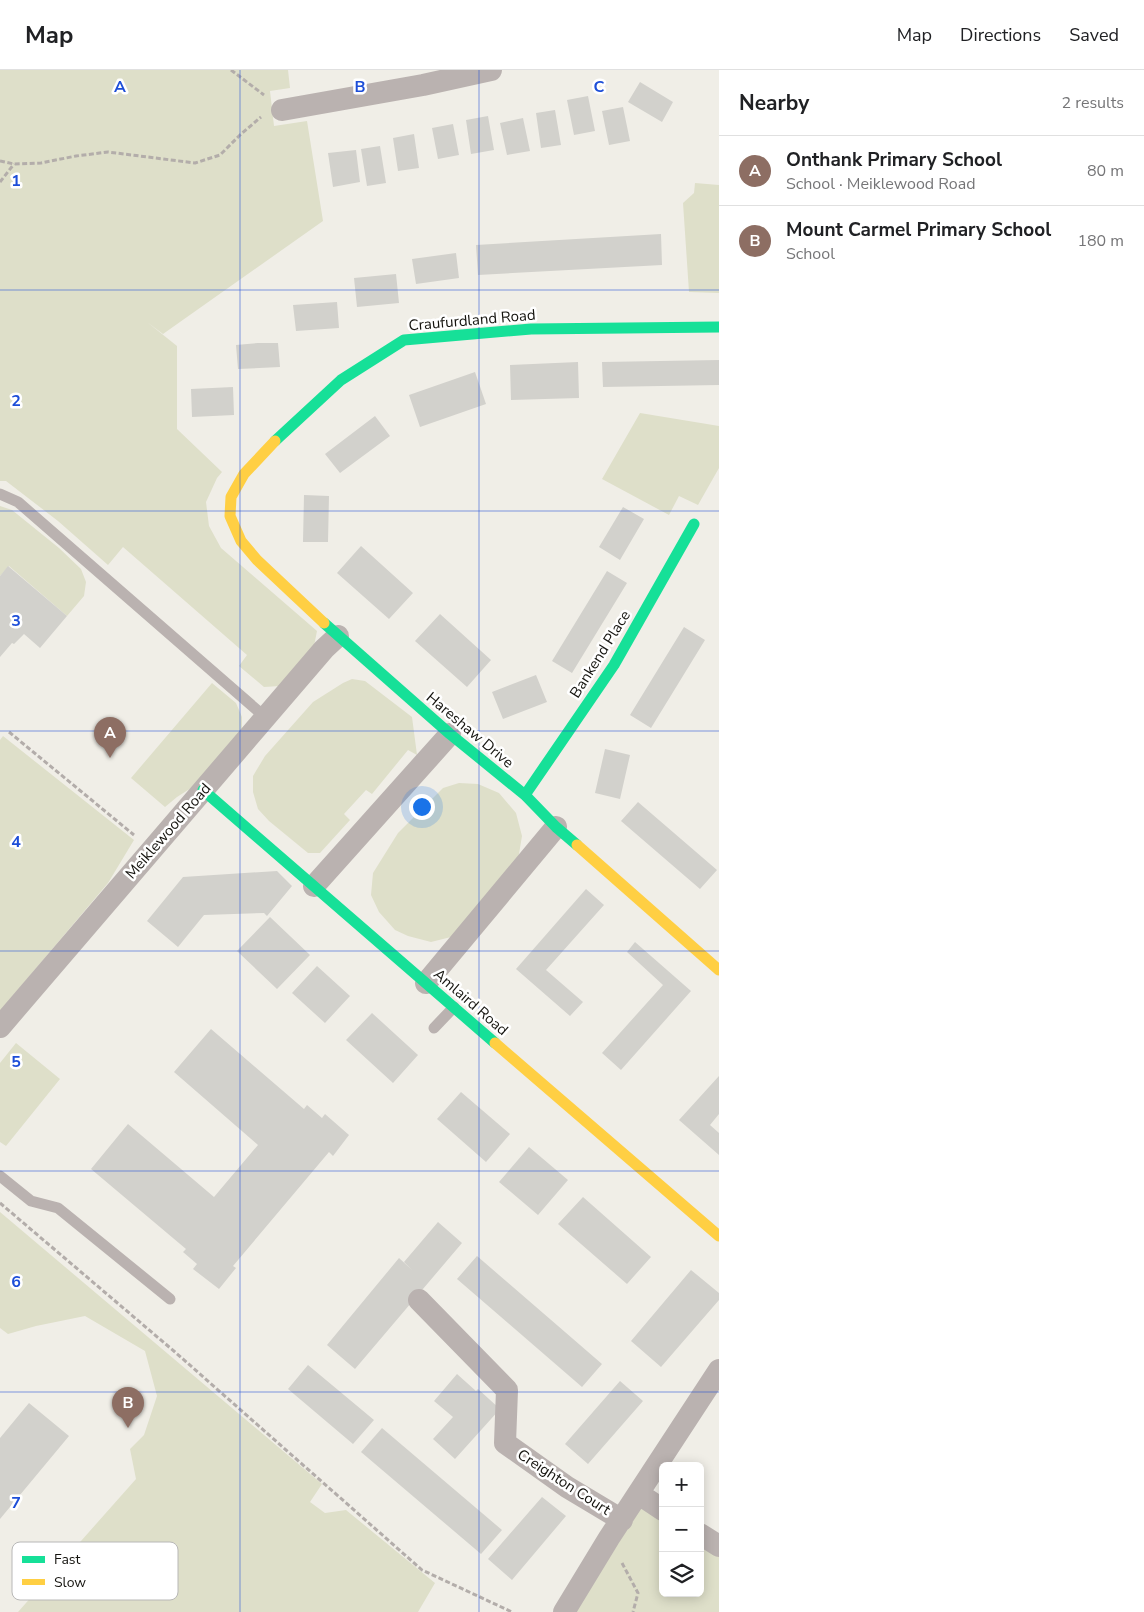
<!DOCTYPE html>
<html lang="en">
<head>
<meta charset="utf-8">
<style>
	:root { --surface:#fff; --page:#f6f6f6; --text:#202124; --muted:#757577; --line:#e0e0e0; --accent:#111827 }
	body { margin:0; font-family:"Nunito Sans",sans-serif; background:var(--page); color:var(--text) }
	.controls { position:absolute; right:15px; bottom:15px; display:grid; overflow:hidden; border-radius:8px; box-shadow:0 2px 12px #0003 }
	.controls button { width:45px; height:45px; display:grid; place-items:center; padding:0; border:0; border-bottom:1px solid var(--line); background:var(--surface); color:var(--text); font:25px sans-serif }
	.you { position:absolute; left:421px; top:736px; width:18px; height:18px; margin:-12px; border:4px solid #fff; border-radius:50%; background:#1a73e8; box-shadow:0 0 0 8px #1a73e833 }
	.badge { display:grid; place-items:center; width:32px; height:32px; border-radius:50%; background:var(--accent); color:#fff; font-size:16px; font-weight:700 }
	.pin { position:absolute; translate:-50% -41px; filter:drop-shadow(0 1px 2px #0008) }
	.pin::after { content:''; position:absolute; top:26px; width:18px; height:15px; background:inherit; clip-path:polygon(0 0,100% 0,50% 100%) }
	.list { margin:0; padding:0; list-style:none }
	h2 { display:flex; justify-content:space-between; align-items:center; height:65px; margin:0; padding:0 20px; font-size:21px }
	h2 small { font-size:16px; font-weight:400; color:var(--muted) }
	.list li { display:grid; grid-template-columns:32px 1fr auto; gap:15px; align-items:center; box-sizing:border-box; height:70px; padding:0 20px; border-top:1px solid var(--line) }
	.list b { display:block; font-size:19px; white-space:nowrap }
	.list p { margin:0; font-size:16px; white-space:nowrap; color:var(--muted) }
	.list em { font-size:16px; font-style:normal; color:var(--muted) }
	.icon { flex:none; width:28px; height:28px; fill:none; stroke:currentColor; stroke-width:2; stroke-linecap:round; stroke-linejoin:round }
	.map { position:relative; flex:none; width:719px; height:1542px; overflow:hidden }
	header { display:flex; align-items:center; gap:30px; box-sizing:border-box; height:70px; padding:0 25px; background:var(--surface); border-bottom:1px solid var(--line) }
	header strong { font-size:24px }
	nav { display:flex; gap:28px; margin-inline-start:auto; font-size:18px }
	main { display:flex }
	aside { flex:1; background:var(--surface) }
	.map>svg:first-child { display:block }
	.green { fill:#dedfc9 }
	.building { fill:#d2d1cc }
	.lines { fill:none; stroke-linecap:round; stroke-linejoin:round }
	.path { stroke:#b3adaa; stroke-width:3; stroke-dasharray:5 2.5; stroke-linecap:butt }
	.lane { stroke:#bab2b0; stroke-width:11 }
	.street { stroke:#bab2b0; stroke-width:22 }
	.fast { stroke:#16e098; stroke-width:11 }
	.slow { stroke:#ffcf43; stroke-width:11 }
	.grid { fill:none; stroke:#1d4ed8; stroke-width:1; stroke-opacity:0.55 }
	.labels { text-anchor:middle; stroke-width:5; stroke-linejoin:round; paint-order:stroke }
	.street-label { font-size:15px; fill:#14130e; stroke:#fff }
	.key { fill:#fff; stroke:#b8b8b7; stroke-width:1 }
	.key-label { font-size:14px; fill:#14130e }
	.grid-label { font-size:16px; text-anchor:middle; font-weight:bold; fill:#1d4ed8; stroke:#fff; stroke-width:5; stroke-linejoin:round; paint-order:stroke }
</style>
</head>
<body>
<header>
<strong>Map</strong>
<nav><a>Map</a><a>Directions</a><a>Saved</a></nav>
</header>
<main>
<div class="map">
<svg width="719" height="1542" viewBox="0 0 719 1542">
	<rect width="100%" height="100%" fill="#f0eee7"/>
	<!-- green -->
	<path class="green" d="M 0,0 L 288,0 L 290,18 L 270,21 L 274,56 L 307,51 L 323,151 L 163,264 L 147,252 L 177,276 L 177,359 L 222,402 L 217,408 L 206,432 L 209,456 L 221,478 L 317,561 L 314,576 L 280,616 L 264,617 L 239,596 L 247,585 L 123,477 L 108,495 L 58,451 L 6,411 L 0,411 Z
		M 695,113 L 719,115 L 719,223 L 689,222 L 683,133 L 694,123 Z
		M 640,343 L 719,356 L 719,398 L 698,435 L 679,426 L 669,445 L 602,409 Z
		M 0,436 L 12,440 L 59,478 L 81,499 L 86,512 L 84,526 L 67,546 L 9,496 L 0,506 Z
		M 352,609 L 365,611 L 412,647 L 417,685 L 408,680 L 372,724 L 366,720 L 344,744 L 350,750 L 320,783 L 308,783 L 269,751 L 258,739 L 253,722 L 253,706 L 265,686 L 313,632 L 343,613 Z
		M 212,613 L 236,633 L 242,647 L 242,663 L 199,713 L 177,727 L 165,737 L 131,708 Z
		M 3,666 L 134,770 L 108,813 L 0,941 L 0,670 Z
		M 459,713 L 478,714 L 499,723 L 516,743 L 522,766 L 518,790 L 451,867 L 431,872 L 408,866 L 395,860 L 379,842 L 371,825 L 373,803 L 398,763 L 443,718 Z
		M 16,973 L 60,1009 L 6,1076 L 0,1072 L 0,993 Z
		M 0,1142 L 322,1414 L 310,1432 L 325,1443 L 346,1440 L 435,1513 L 418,1542 L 18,1542 L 136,1409 L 130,1379 L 144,1365 L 157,1326 L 145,1281 L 85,1246 L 36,1256 L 8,1264 L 0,1258 Z
		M 642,1432 L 663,1445 L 663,1523 L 700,1523 L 700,1470 L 719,1482 L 719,1542 L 571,1542 Z"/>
	<!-- building -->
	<path class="building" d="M 640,12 L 673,32 L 662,52 L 628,32 Z
		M 588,26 L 595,61 L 574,65 L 567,30 Z
		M 623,37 L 630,71 L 609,75 L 602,41 Z
		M 555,40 L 561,75 L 541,78 L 536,43 Z
		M 488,46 L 494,80 L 471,84 L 466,50 Z
		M 523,48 L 530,81 L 507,85 L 500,53 Z
		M 453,54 L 459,85 L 438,89 L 432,58 Z
		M 414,64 L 419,98 L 398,101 L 393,68 Z
		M 380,76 L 386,113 L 367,116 L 361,79 Z
		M 356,80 L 360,112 L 333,117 L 328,83 Z
		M 661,164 L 662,195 L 478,205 L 476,175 Z
		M 456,183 L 459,208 L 416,214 L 412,189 Z
		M 396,204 L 399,233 L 357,237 L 354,208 Z
		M 337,232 L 339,258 L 296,261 L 293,235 Z
		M 258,273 L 278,273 L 280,297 L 238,299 L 236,275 Z
		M 719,290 L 719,315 L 603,317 L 602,292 Z
		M 578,292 L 579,328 L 511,330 L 510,295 Z
		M 475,302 L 486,334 L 420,357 L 409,325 Z
		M 233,317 L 234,345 L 192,347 L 191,319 Z
		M 375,346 L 390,366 L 340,403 L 325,384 Z
		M 304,425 L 329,426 L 328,472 L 303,472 Z
		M 623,437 L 644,449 L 620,490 L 599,477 Z
		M 361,476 L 413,523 L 389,549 L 337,503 Z
		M 8,496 L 67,546 L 40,578 L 24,564 L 14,574 L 12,573 L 0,587 L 0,506 Z
		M 607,501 L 627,513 L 572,603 L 552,591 Z
		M 440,544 L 491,590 L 467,617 L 415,571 Z
		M 684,557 L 705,570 L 651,658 L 630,645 Z
		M 536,605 L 547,632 L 503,649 L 492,622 Z
		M 605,679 L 630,685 L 620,729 L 595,723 Z
		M 638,732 L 717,800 L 700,819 L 621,751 Z
		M 277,801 L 292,816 L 267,846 L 264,843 L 204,845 L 178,877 L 147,851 L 183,807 Z
		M 586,819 L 604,835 L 546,900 L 583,932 L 570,946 L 516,899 Z
		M 270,847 L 310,885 L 277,919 L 237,881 Z
		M 635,872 L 691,921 L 621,1000 L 602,983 L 663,915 L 627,882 Z
		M 317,896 L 350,926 L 325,953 L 292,923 Z
		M 372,943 L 418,985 L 393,1013 L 346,970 Z
		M 211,959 L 304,1039 L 307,1035 L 322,1048 L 325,1044 L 349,1065 L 333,1086 L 329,1082 L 233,1196 L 236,1198 L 219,1219 L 193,1199 L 197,1194 L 183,1182 L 186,1179 L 91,1099 L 128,1054 L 214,1127 L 258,1075 L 174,1002 Z
		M 719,1006 L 719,1044 L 710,1055 L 719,1063 L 719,1085 L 679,1050 Z
		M 461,1022 L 510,1064 L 486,1092 L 437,1049 Z
		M 529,1077 L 568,1110 L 538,1145 L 499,1112 Z
		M 583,1127 L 651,1187 L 627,1214 L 558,1154 Z
		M 438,1152 L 462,1173 L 355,1299 L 327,1275 L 399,1188 L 412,1200 L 404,1192 Z
		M 477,1186 L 602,1294 L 582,1317 L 457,1209 Z
		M 691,1200 L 719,1223 L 719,1230 L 661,1297 L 631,1271 Z
		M 308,1295 L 374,1350 L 353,1374 L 288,1319 Z
		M 457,1304 L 476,1321 L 478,1319 L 500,1339 L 455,1389 L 433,1369 L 453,1347 L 434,1331 Z
		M 620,1311 L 643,1331 L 588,1394 L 565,1374 Z
		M 29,1333 L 69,1366 L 0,1449 L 0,1368 Z
		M 382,1358 L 502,1460 L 481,1484 L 361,1382 Z
		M 542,1427 L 566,1446 L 512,1510 L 488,1489 Z"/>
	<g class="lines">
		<!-- path -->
		<path class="path" d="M 231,0 L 264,25
			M 0,91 L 14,94 L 41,93 L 76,86 L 108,82 L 195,93 L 220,85 L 240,65 L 261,47
			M 0,112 L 14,94
			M 9,662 L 134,765
			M 0,1133 L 175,1282 L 422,1500 L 512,1542
			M 622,1493 L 638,1523 L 633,1542"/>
		<!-- lane -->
		<path class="lane" d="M 0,424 L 18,432 L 265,647
			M 434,958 L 454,937
			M 0,1106 L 31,1131 L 58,1138 L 170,1229"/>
		<!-- street -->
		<path class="street" d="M 282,40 L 423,15 L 491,0
			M 314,816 L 450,664
			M 426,913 L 556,757
			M 0,957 L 324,579 L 338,566
			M 419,1230 L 507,1320 L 505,1373 L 567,1417 L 622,1450
			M 639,1424 L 663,1440
			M 700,1464 L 719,1476
			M 564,1542 L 609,1468 L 719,1300"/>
		<!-- fast -->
		<path class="fast" d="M 275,371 L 341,310 L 404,270 L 531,259 L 719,257
			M 324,553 L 450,664 L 525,725 L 556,757 L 577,775
			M 203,720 L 495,973
			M 525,725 L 614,595 L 694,454"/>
		<!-- slow -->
		<path class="slow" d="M 275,371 L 244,404 L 231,427 L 230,446 L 241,471 L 257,490 L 324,553
			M 577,775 L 719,900
			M 495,973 L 719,1166"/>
	</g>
	<!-- grid -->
	<path class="grid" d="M 240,0 L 240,1542M 479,0 L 479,1542M 0,220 L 719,220M 0,441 L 719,441M 0,661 L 719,661M 0,881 L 719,881M 0,1101 L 719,1101M 0,1322 L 719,1322"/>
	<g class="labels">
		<!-- street labels -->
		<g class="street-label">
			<text transform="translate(472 250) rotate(-5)" y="5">Craufurdland Road</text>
			<text transform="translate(600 584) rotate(-58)" y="5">Bankend Place</text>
			<text transform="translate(470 660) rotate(40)" y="5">Hareshaw Drive</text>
			<text transform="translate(168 761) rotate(-49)" y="5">Meiklewood Road</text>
			<text transform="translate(471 932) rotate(41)" y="5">Amlaird Road</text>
			<text transform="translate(564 1412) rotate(33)" y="5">Creighton Court</text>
		</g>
	</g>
	<!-- legend -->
	<rect x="12" y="1472" width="166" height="58" rx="8" class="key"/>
	<rect x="22" y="1486" width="23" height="7" fill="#16e098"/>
	<rect x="22" y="1509" width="23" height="6" fill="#ffcf43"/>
	<g class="key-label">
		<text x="54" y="1494">Fast</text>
		<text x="54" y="1517">Slow</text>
	</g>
	<g class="grid-label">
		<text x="120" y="22">A</text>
		<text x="360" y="22">B</text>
		<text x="599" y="22">C</text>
		<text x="16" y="116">1</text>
		<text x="16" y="336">2</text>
		<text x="16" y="556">3</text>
		<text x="16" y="777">4</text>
		<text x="16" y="997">5</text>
		<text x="16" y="1217">6</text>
		<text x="16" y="1438">7</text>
	</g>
</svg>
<div class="controls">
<button>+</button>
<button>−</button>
<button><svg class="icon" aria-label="layers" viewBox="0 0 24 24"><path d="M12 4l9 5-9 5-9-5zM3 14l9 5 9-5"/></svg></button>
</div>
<div class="you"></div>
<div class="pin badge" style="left:110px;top:688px;background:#8d6e63">A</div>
<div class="pin badge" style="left:128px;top:1358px;background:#8d6e63">B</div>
</div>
<aside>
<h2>Nearby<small>2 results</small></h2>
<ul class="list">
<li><span class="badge" style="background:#8d6e63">A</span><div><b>Onthank Primary School</b><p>School · Meiklewood Road</p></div><em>80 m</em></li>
<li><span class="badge" style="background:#8d6e63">B</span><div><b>Mount Carmel Primary School</b><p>School</p></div><em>180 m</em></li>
</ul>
</aside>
</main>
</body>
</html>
